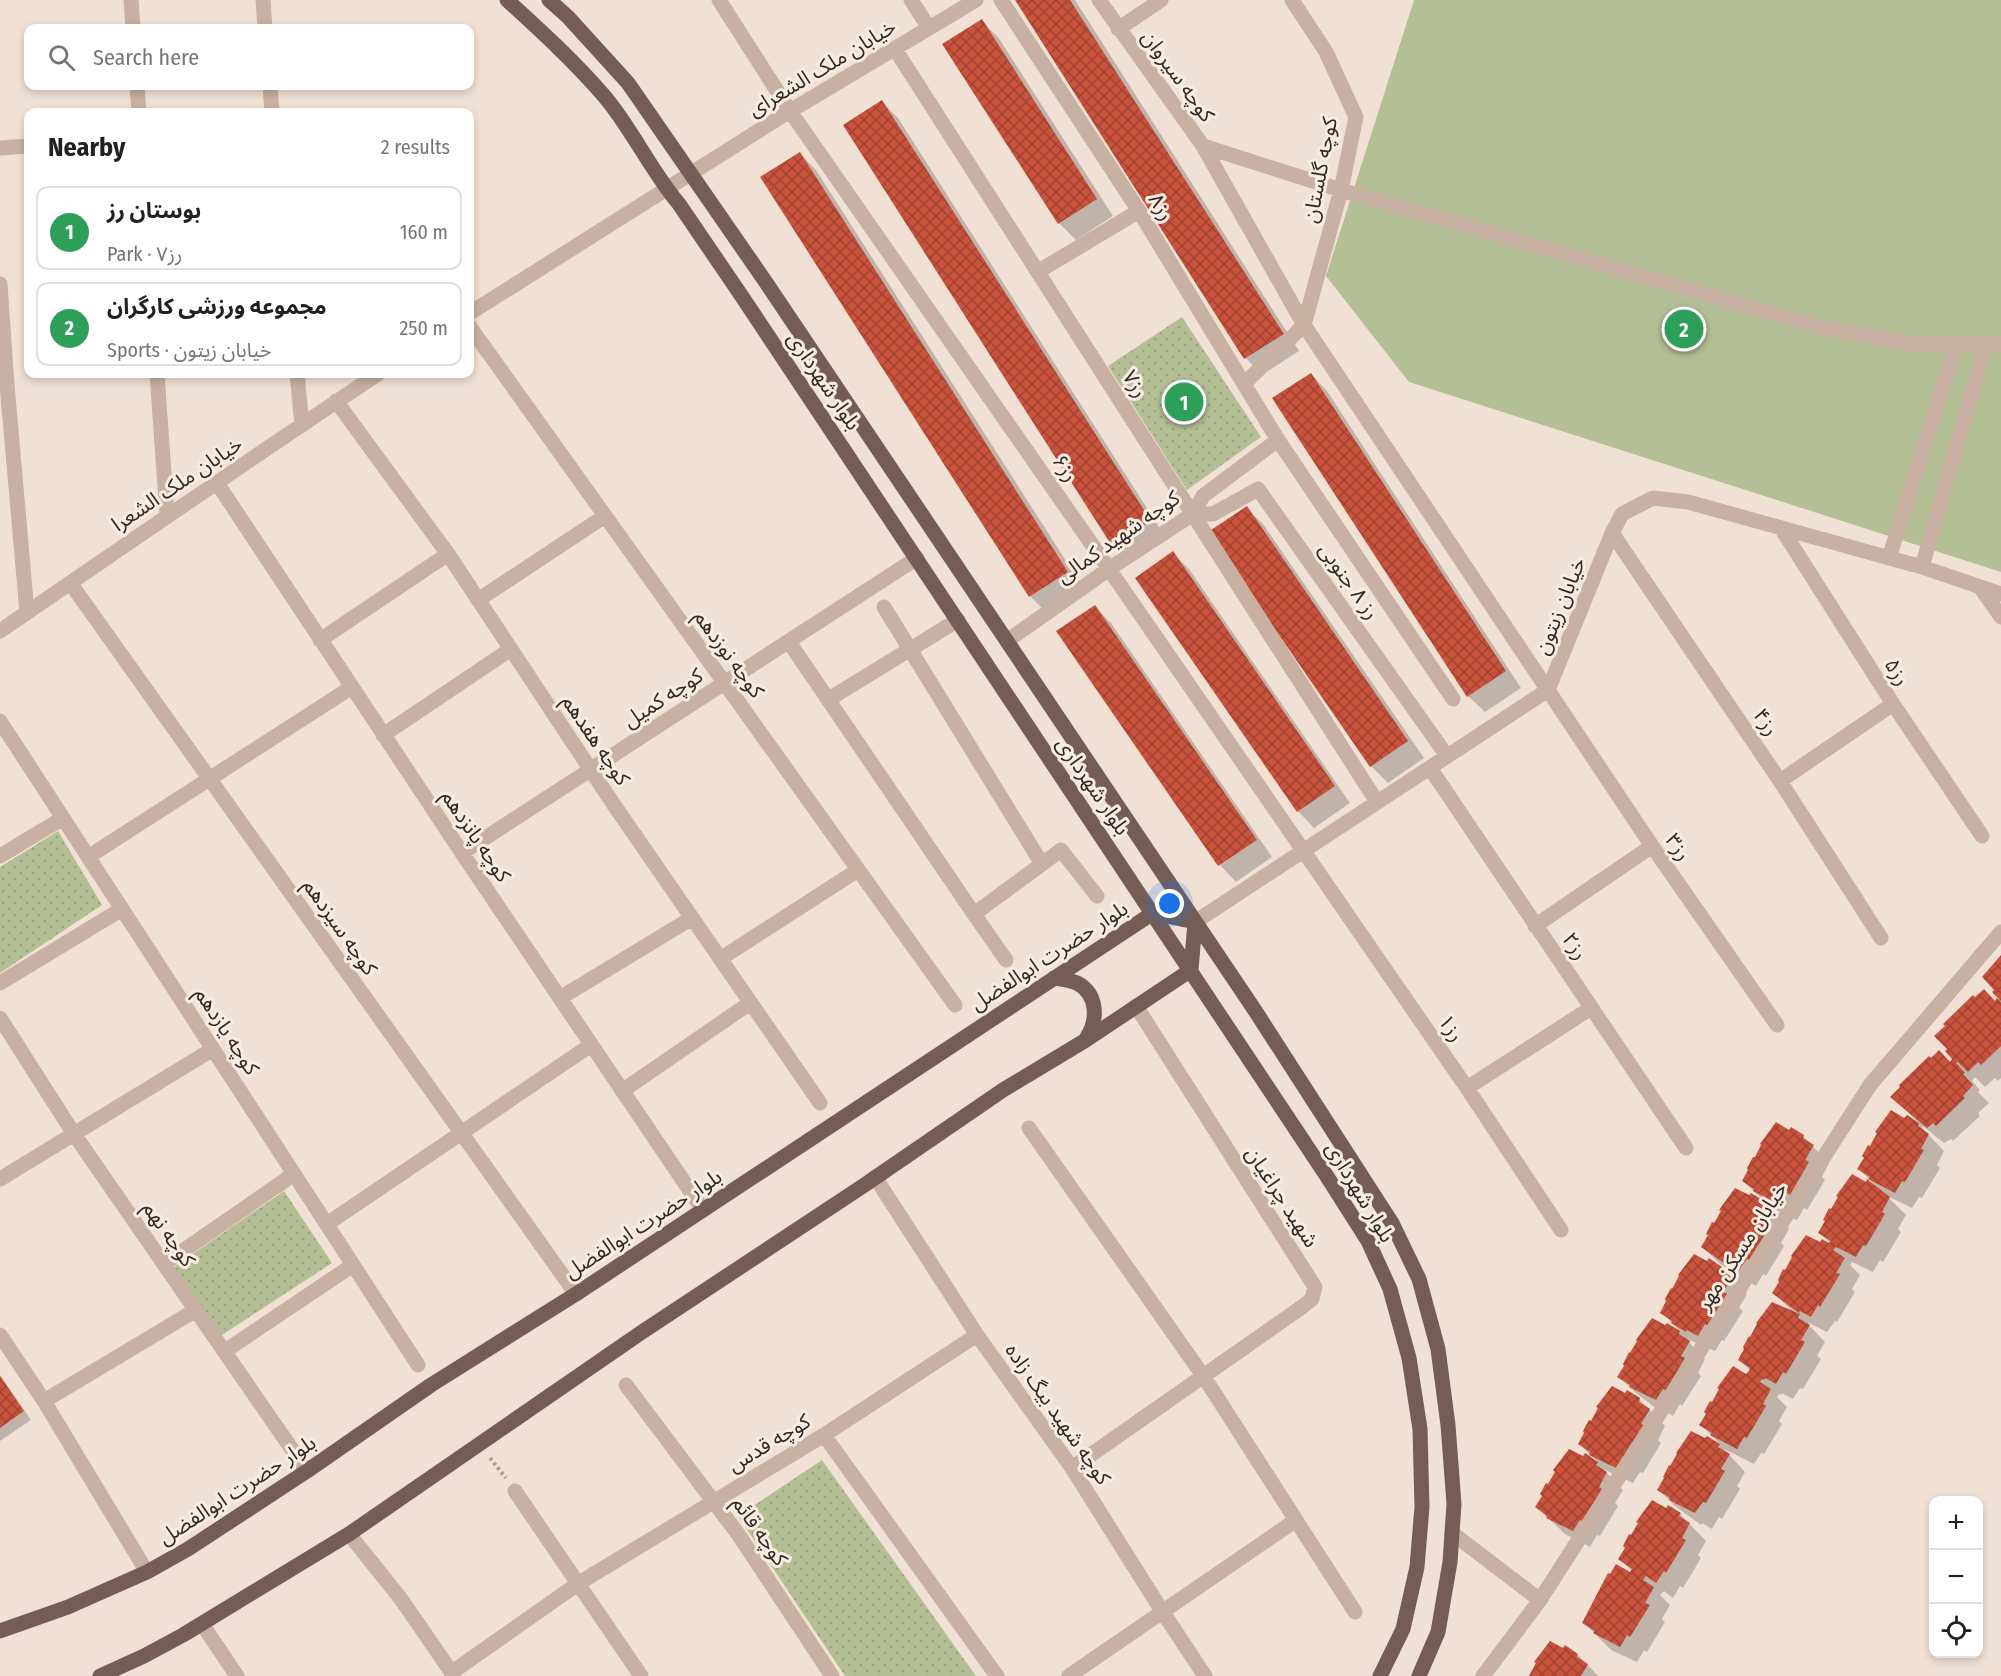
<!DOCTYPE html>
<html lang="en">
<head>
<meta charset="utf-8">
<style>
	:root { --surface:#fff; --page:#f2f2f2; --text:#202124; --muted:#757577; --line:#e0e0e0; --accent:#1a5453 }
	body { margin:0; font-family:"Fira Sans Condensed","Noto Sans Arabic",sans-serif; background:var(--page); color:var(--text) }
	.controls { position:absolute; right:18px; bottom:18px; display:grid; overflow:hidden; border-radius:12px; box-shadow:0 3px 9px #0003 }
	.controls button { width:54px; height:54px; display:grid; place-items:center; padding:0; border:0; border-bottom:2px solid var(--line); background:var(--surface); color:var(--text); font:30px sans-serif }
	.you { position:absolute; left:1170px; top:904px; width:21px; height:21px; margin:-15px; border:4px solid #fff; border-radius:50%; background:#1a73e8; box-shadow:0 0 0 9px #1a73e833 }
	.badge { display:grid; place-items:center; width:39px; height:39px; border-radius:50%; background:var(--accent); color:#fff; font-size:20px; font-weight:700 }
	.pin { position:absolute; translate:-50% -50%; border:3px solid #fff; box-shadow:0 2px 6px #0006 }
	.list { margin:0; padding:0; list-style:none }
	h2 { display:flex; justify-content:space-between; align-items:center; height:78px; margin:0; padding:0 24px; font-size:26px }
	h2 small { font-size:20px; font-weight:400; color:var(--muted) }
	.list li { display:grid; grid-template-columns:39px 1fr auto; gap:18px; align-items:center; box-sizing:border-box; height:84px; margin:0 12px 12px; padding:0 12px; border:2px solid var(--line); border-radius:12px }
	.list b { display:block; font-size:22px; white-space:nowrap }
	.list p { margin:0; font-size:20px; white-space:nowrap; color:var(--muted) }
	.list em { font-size:20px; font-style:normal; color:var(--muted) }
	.icon { flex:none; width:33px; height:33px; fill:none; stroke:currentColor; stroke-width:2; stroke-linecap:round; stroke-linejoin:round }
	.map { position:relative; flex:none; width:2001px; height:1676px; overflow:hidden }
	.search { position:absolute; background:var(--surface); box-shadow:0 3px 9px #0003; left:24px; top:24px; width:450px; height:66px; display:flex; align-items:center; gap:15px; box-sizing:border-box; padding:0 21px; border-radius:12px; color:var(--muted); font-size:22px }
	.panel { position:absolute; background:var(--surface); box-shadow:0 3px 9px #0003; left:24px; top:108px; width:450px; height:270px; border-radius:12px }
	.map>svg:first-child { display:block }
	.grass { fill:url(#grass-dots) }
	.garden { fill:#b5bf96 }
	.shadow { fill:#0003 }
	.building { fill:url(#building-cross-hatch) }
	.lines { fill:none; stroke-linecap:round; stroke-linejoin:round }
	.path { stroke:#b49a8c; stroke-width:4; stroke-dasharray:3 3; stroke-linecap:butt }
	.minor { stroke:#c8b0a2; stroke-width:15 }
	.major { stroke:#755d55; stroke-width:15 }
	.labels { text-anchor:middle; stroke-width:6; stroke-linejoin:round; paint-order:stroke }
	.street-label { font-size:21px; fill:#332824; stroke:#f9ece1 }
</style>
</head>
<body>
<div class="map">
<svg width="2001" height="1676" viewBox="0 0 2001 1676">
	<defs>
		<pattern id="grass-dots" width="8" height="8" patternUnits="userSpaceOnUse" patternTransform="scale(1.5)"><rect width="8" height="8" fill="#b5bf96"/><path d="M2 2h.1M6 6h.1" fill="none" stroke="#9ca481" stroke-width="1.8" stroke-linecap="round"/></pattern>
		<pattern id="building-cross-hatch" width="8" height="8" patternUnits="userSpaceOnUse" patternTransform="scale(1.5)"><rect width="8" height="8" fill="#c8523c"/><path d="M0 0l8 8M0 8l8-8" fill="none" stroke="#a34432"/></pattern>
	</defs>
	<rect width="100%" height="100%" fill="#f1e1d5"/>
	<!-- grass -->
	<path class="grass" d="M 1182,317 L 1261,437 L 1187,490 L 1108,366 Z
		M 58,831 L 102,905 L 0,973 L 0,867 Z
		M 284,1191 L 332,1263 L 219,1337 L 174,1267 Z
		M 822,1460 L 976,1676 L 845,1676 L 738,1516 Z"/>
	<!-- garden -->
	<path class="garden" d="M 1414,0 L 2001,0 L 2001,572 L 1409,382 L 1326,276 Z"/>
	<!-- shadow -->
	<path class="shadow" d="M 1017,0 L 1075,0 L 1299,351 L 1262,375 L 1246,358 Z
		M 981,21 L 998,37 L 1113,216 L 1076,240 L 1059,223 L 945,45 Z
		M 882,102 L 898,118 L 1166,538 L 1129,561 L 1113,545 Z
		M 799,153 L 816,170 L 1084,589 L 1047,613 L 1031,597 L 763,177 Z
		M 1311,374 L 1327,391 L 1521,688 L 1485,712 L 1468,696 Z
		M 1246,508 L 1263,524 L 1424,758 L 1388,783 L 1371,766 L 1210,533 Z
		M 1173,553 L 1189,569 L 1350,803 L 1314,828 L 1298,811 Z
		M 1095,607 L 1111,623 L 1272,857 L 1236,882 L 1220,865 L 1059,632 Z
		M 2001,957 L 2001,1078 L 1998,1081 L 1995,1078 L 1985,1087 L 1975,1077 L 1972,1081 L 1980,1090 L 1978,1092 L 1989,1103 L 1978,1113 L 1980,1116 L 1953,1141 L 1951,1139 L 1944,1143 L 1923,1126 L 1922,1128 L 1944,1151 L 1937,1165 L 1940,1168 L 1922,1198 L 1919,1197 L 1912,1208 L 1887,1196 L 1906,1215 L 1898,1229 L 1901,1232 L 1883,1262 L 1880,1260 L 1873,1272 L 1852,1262 L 1850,1265 L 1860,1275 L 1852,1289 L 1855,1292 L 1837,1322 L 1835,1321 L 1827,1332 L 1809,1323 L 1808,1324 L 1825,1342 L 1817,1356 L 1821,1359 L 1803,1389 L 1800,1388 L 1793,1399 L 1782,1393 L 1781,1395 L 1779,1394 L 1777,1397 L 1787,1407 L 1779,1421 L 1782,1424 L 1764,1454 L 1761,1453 L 1754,1464 L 1724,1449 L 1745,1472 L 1737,1486 L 1740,1489 L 1722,1519 L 1719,1517 L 1712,1529 L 1702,1523 L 1701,1525 L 1675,1506 L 1659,1490 L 1720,1444 L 1701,1425 L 1712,1404 L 1751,1371 L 1739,1360 L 1794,1313 L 1774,1293 L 1786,1272 L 1820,1244 L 1834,1247 L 1820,1233 L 1875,1185 L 1859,1169 L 1905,1120 L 1917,1123 L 1918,1122 L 1892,1097 L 1950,1064 L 2000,998 Z
		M 1790,1132 L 1803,1136 L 1829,1163 L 1822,1177 L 1825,1180 L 1807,1210 L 1804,1208 L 1797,1220 L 1766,1205 L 1789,1229 L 1781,1243 L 1784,1246 L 1766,1276 L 1763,1274 L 1756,1286 L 1746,1280 L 1745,1281 L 1719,1263 L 1703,1247 L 1764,1201 L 1743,1181 Z
		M 1686,1265 L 1721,1268 L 1747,1294 L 1739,1308 L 1743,1311 L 1724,1341 L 1722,1340 L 1715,1351 L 1685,1338 L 1705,1359 L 1698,1373 L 1701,1376 L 1682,1406 L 1680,1404 L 1673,1416 L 1663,1410 L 1661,1412 L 1636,1393 L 1619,1377 L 1680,1331 L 1661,1312 Z
		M 0,1375 L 31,1420 L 0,1441 Z
		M 1640,1400 L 1665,1426 L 1658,1440 L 1661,1443 L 1643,1473 L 1640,1472 L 1633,1483 L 1603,1469 L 1623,1490 L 1615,1503 L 1618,1506 L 1600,1536 L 1597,1535 L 1590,1547 L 1565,1534 L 1537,1507 L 1583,1458 L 1597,1461 L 1579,1444 Z
		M 1680,1514 L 1706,1541 L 1698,1555 L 1701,1558 L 1683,1588 L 1680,1586 L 1673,1598 L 1664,1591 L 1660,1595 L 1670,1605 L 1662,1619 L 1665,1622 L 1647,1652 L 1644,1650 L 1637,1662 L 1611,1650 L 1584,1623 L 1632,1571 L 1620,1559 Z
		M 1578,1655 L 1598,1676 L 1530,1676 Z"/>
	<!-- building -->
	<path class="building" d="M 1015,0 L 1070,0 L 1284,334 L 1244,359 Z
		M 982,19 L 1097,199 L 1058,224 L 942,44 Z
		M 882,100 L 1151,521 L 1112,546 L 843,125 Z
		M 800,152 L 1068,572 L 1029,597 L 760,177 Z
		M 1311,373 L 1506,671 L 1467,697 L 1272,398 Z
		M 1247,506 L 1408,741 L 1370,767 L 1208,532 Z
		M 1173,551 L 1335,786 L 1297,812 L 1135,578 Z
		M 1095,605 L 1257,840 L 1218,866 L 1056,631 Z
		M 2001,955 L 2001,1001 L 1992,992 L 1994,990 L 1982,977 Z
		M 1984,989 L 1995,1001 L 1997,998 L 2001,1002 L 2001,1046 L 1981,1065 L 1978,1062 L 1968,1072 L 1958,1062 L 1956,1063 L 1965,1073 L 1963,1074 L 1973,1085 L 1963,1096 L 1965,1098 L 1936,1126 L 1933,1123 L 1927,1128 L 1890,1097 L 1900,1087 L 1899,1085 L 1929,1056 L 1931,1058 L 1939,1050 L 1950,1062 L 1952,1059 L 1945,1051 L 1947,1049 L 1934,1036 L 1945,1026 L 1943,1024 L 1973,995 L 1975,997 Z
		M 1891,1110 L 1904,1118 L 1907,1115 L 1919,1123 L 1918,1126 L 1929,1134 L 1921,1149 L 1924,1150 L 1905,1182 L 1902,1181 L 1895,1193 L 1868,1179 L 1870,1177 L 1857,1169 L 1864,1158 L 1862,1156 L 1868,1145 L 1870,1146 L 1877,1133 L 1875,1132 Z
		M 1776,1122 L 1789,1130 L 1791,1127 L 1804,1135 L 1803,1138 L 1814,1145 L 1805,1160 L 1809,1162 L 1790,1195 L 1787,1193 L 1780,1205 L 1753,1191 L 1754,1189 L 1742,1181 L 1748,1170 L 1747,1168 L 1753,1157 L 1755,1157 L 1761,1145 L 1760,1144 Z
		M 1852,1174 L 1866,1182 L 1867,1179 L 1890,1197 L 1882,1212 L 1885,1214 L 1866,1246 L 1863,1245 L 1856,1257 L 1836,1247 L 1833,1250 L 1845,1258 L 1836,1273 L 1840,1274 L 1820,1307 L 1818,1305 L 1811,1317 L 1800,1311 L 1799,1313 L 1772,1293 L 1779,1282 L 1778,1280 L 1783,1269 L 1785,1270 L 1792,1257 L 1791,1256 L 1806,1235 L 1820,1242 L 1822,1239 L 1829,1243 L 1831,1241 L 1818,1233 L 1825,1221 L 1823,1220 L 1829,1208 L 1831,1209 L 1838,1197 L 1836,1196 Z
		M 1735,1188 L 1749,1195 L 1751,1193 L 1764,1201 L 1762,1204 L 1773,1211 L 1765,1226 L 1769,1228 L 1749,1260 L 1747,1259 L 1739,1270 L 1729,1264 L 1728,1266 L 1701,1247 L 1708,1235 L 1706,1234 L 1712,1222 L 1714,1223 L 1721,1211 L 1719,1210 Z
		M 1694,1254 L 1707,1261 L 1709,1258 L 1722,1267 L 1720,1270 L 1732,1277 L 1723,1292 L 1727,1294 L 1708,1326 L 1705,1324 L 1698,1336 L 1687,1330 L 1686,1332 L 1671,1323 L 1672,1321 L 1660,1313 L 1666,1301 L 1665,1299 L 1671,1288 L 1672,1289 L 1679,1276 L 1678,1275 Z
		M 1772,1302 L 1800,1314 L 1798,1318 L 1810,1325 L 1801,1340 L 1805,1342 L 1786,1374 L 1783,1372 L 1776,1384 L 1765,1378 L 1764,1380 L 1762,1379 L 1760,1382 L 1771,1389 L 1763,1404 L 1766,1406 L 1747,1438 L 1744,1437 L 1737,1449 L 1710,1435 L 1712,1433 L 1699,1425 L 1706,1414 L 1704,1412 L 1710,1401 L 1712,1402 L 1719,1389 L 1717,1388 L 1733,1366 L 1746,1374 L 1749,1371 L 1750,1368 L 1738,1360 L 1744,1349 L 1743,1347 L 1749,1336 L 1750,1337 L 1757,1324 L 1756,1323 Z
		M 1652,1318 L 1665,1325 L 1667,1323 L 1680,1331 L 1679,1334 L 1690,1341 L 1681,1356 L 1685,1358 L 1666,1390 L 1663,1389 L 1656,1400 L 1629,1387 L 1630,1385 L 1617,1377 L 1624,1366 L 1623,1364 L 1629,1352 L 1630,1353 L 1637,1341 L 1636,1340 Z
		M 0,1376 L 24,1411 L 0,1428 Z
		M 1612,1386 L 1625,1393 L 1627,1390 L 1640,1398 L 1639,1402 L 1650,1409 L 1641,1424 L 1645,1426 L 1626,1458 L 1623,1456 L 1616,1468 L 1589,1455 L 1590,1452 L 1578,1444 L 1584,1433 L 1583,1431 L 1589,1420 L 1591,1421 L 1598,1408 L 1596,1407 Z
		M 1691,1431 L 1705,1438 L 1707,1436 L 1720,1444 L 1718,1447 L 1730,1454 L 1721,1469 L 1725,1471 L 1706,1503 L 1703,1502 L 1695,1513 L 1669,1500 L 1670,1498 L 1657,1490 L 1664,1478 L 1663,1477 L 1669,1465 L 1670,1466 L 1677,1454 L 1676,1453 Z
		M 1569,1449 L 1583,1456 L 1585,1453 L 1598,1462 L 1596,1465 L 1607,1472 L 1599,1487 L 1602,1489 L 1583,1521 L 1580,1520 L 1573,1531 L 1546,1518 L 1547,1516 L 1535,1507 L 1542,1496 L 1540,1494 L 1546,1483 L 1548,1484 L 1555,1472 L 1553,1470 Z
		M 1652,1500 L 1666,1508 L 1668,1505 L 1681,1513 L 1679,1516 L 1690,1523 L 1682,1538 L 1686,1540 L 1666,1573 L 1664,1571 L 1656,1583 L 1646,1576 L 1643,1580 L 1654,1587 L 1645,1603 L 1650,1605 L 1630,1637 L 1627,1635 L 1620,1647 L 1593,1633 L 1595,1631 L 1582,1623 L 1608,1573 L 1610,1574 L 1616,1564 L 1630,1572 L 1632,1569 L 1618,1559 L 1625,1548 L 1623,1546 L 1629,1534 L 1631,1535 L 1638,1523 L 1636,1522 Z
		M 1550,1641 L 1563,1648 L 1565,1645 L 1578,1654 L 1577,1657 L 1588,1664 L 1581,1676 L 1529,1676 L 1536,1663 L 1534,1662 Z"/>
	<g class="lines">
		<!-- path -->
		<path class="path" d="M 490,1458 L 506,1478"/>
		<!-- minor -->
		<path class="minor" d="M 131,0 L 133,28
			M 263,0 L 265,28
			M 719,0 L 790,111 L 1109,569 L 1467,1088 L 1561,1230
			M 911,0 L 929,28
			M 1001,0 L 1139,211 L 1278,440 L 1453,699
			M 1099,0 L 1203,146 L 1341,190 L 1820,327 L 1914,344 L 2001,344
			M 1118,29 L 1161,0
			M 895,49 L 1377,802
			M 137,86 L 139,112
			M 270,86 L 272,112
			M 1203,146 L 1304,325 L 1652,846 L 1777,1025
			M 0,148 L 28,146
			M 1039,271 L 1139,211
			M 0,284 L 7,385 L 27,612
			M 470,313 L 790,111 L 976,0
			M 470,327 L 955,1005
			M 157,374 L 167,515
			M 297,374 L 302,425
			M 1244,384 L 1304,325 L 1341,190 L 1356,117 L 1326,52 L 1292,0
			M 336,401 L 448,554 L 614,805 L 820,1103
			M 217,483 L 462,853 L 703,1210
			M 1193,514 L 1213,514 L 1258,489 L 1447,756
			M 1781,528 L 1893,704 L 1982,836
			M 1612,533 L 1780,781 L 1881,938
			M 1889,558 L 1956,344
			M 1922,567 L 1986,344
			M 71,584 L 576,1294
			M 1980,587 L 2001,617
			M 478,600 L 605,516
			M 884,607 L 1042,864
			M 0,631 C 126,545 251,458 378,374
			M 320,640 L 448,554
			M 1007,641 L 1109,569 L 1193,514 L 1203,496 L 1278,440
			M 789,642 L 974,914 L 1061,850 L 1097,896
			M 829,699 L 958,620
			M 0,721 L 418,1365
			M 383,735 L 511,649
			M 1430,768 L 1686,1148
			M 1780,781 L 1893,704
			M 462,853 L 917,558
			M 0,856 L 63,818
			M 88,857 L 352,687
			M 974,914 L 1006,960
			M 1195,922 L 1548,690 L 1612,533 L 1622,514 L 1653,498 L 1688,502 L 1922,567 L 2001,594
			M 1535,926 L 1652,846
			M 720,959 L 858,870
			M 0,983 L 122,909
			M 560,998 L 692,918
			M 0,1018 L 74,1134 L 307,1471
			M 1467,1088 L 1591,1008
			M 622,1091 L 750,1003
			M 1029,1128 L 1204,1377 L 1355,1612
			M 875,1177 L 977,1335 L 1072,1468 L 1162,1611 L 1205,1676
			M 0,1179 L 213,1049
			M 327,1224 L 591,1045
			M 164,1264 L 294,1174
			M 0,1335 L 44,1401 L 147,1572
			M 225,1351 L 353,1265
			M 626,1385 L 738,1534 L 832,1676
			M 44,1401 L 196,1310
			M 824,1435 L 997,1676
			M 1072,1468 L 1302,1307 L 1312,1299 L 1315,1287 L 1136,1006
			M 515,1491 L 641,1676
			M 1452,1533 L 1540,1600 L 1870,1085 L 2001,932
			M 349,1534 L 401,1599 L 454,1676
			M 202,1624 L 237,1676
			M 451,1673 L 579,1583 L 824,1435 L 977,1335
			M 1069,1676 L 1296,1520
			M 1483,1676 L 1540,1600"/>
		<!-- major -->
		<path class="major" d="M 507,0 C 541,31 575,62 605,97 C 632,129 651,171 679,204 L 743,298 L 1328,1178 L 1368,1241 L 1390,1289 L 1409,1358 L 1420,1429 L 1422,1507 L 1417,1567 L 1403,1629 L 1380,1676
			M 549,0 L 568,17 L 628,83 L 765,281 L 1256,1012 L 1392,1223 L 1419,1279 L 1438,1349 L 1448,1425 L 1454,1504 L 1450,1562 L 1438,1632 L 1419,1676
			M 1054,978 C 1062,979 1070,980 1077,983 C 1098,994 1098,1020 1087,1037
			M 0,1631 L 68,1607 L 147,1572 L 188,1549 L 307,1471 L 431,1385 L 576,1294 L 1153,913 L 1195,922 L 1191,970 L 1086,1040 L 1003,1090 L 863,1186 L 642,1332 L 349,1534 L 183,1635 L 144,1656 L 100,1676"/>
	</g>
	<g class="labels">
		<!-- street labels -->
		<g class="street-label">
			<text transform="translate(822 68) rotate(-31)" y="7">خیابان ملک الشعرای</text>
			<text transform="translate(1178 76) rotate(54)" y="7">کوچه سیروان</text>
			<text transform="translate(1320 170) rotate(-79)" y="7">کوچه گلستان</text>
			<text transform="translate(1161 207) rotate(58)" y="7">رز۸</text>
			<text transform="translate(824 381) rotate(56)" y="7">بلوار شهرداری</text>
			<text transform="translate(1135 384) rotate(58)" y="7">رز۷</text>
			<text transform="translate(1065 468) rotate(55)" y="7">رز۶</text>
			<text transform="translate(177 484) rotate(-34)" y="7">خیابان ملک الشعرا</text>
			<text transform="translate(1118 537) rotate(-35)" y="7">کوچه شهید کمالی</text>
			<text transform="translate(1349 581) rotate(55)" y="7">رز ۸ جنوبی</text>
			<text transform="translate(1560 606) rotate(-68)" y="7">خیابان زیتون</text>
			<text transform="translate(729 654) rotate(54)" y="7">کوچه نوزدهم</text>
			<text transform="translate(1897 672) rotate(58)" y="7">رز۵</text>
			<text transform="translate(663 698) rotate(-33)" y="7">کوچه کمیل</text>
			<text transform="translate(1766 722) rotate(56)" y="7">رز۴</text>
			<text transform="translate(596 740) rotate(56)" y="7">کوچه هفدهم</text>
			<text transform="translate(1093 786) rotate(56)" y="7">بلوار شهرداری</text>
			<text transform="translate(476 836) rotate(56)" y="7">کوچه پانزدهم</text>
			<text transform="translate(1678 847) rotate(55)" y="7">رز۳</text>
			<text transform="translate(340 927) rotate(55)" y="7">کوچه سیزدهم</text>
			<text transform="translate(1575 946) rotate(56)" y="7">رز۲</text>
			<text transform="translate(1049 956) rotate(-33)" y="7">بلوار حضرت ابوالفضل</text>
			<text transform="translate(1451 1028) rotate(55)" y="7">رز۱</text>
			<text transform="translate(227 1031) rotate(57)" y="7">کوچه یازدهم</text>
			<text transform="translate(1360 1192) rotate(59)" y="7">بلوار شهرداری</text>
			<text transform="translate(1282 1197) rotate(57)" y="7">شهید چراغیان</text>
			<text transform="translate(643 1224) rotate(-33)" y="7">بلوار حضرت ابوالفضل</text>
			<text transform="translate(169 1234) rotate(55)" y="7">کوچه نهم</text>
			<text transform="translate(1742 1246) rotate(-57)" y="7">خیابان مسکن مهر</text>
			<text transform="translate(1058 1414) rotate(55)" y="7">کوچه شهید بیگ زاده</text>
			<text transform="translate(769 1443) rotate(-31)" y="7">کوچه قدس</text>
			<text transform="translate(237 1490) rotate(-33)" y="7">بلوار حضرت ابوالفضل</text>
			<text transform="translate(760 1531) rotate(55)" y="7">کوچه قائم</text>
		</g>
	</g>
</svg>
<div class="controls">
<button>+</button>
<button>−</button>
<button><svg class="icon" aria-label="locate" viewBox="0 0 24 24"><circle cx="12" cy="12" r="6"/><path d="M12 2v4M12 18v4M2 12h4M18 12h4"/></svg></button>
</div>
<div class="you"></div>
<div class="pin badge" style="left:1184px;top:402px;background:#2e9e5b">1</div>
<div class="pin badge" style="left:1684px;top:329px;background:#2e9e5b">2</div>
<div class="search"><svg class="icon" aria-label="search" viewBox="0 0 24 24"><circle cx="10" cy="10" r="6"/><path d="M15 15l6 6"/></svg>Search here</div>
<section class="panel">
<h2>Nearby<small>2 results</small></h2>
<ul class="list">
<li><span class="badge" style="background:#2e9e5b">1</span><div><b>بوستان رز</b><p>Park · رز۷</p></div><em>160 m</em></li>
<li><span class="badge" style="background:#2e9e5b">2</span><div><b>مجموعه ورزشی کارگران</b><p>Sports · خیابان زیتون</p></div><em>250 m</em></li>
</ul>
</section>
</div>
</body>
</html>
